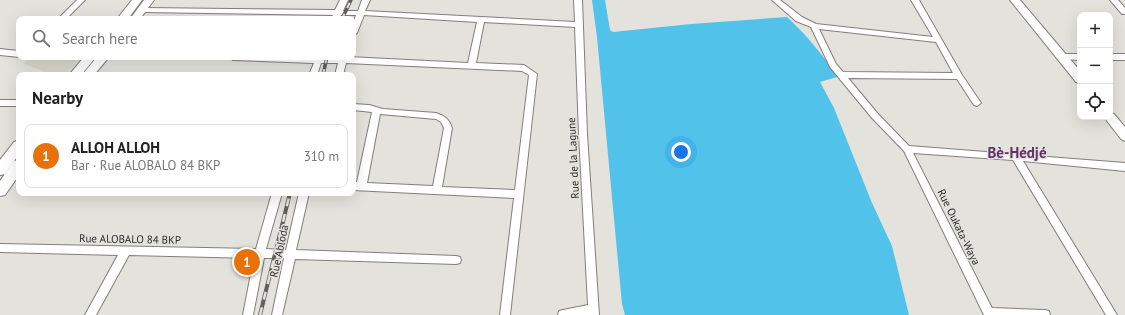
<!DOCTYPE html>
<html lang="en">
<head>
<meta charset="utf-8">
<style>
	:root { --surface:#fff; --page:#f6f6f6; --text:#222; --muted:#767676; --line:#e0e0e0; --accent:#d93025 }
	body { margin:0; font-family:"PT Sans",sans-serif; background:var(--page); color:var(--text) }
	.controls { position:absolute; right:12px; top:12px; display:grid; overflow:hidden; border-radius:8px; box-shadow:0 4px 16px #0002 }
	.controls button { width:36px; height:36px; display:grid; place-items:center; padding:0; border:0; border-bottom:1px solid var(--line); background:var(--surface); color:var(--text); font:20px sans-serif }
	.you { position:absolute; left:681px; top:152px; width:14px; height:14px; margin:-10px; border:3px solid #fff; border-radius:50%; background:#1a73e8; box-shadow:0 0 0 6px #1a73e833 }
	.badge { display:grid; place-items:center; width:26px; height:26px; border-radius:50%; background:var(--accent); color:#fff; font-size:13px; font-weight:700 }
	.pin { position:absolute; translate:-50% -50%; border:2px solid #fff; box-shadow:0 1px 4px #0006 }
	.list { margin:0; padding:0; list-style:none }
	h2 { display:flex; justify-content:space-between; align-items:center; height:52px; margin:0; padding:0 16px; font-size:17px }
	h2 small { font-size:13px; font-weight:400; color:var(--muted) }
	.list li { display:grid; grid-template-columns:26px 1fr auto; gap:12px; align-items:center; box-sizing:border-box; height:64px; margin:0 8px 8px; padding:0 8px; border:1px solid var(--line); border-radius:8px }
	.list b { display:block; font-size:15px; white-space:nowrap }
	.list p { margin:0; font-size:13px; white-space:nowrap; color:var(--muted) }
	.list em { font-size:13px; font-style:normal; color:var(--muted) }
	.icon { flex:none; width:22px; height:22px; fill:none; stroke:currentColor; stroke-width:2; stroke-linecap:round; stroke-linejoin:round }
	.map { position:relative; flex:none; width:1125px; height:315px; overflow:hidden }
	.search { position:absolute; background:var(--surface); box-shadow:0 4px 16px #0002; left:16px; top:16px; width:340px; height:44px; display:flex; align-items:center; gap:10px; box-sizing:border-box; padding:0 14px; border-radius:8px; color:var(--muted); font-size:15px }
	.panel { position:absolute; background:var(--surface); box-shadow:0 4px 16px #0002; left:16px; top:72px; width:340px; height:124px; border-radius:8px }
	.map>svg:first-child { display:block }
	.built { fill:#d9d6ca }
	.water { fill:#51c2e9 }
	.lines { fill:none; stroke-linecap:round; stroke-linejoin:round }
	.street-casing { stroke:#807f7b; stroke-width:2 }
	.secondary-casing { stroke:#807f7b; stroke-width:2 }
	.street { fill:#fff; fill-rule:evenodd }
	.secondary { fill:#fff; fill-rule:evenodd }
	.rail-far1-casing { stroke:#61605e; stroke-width:3.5 }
	.rail-casing { stroke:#61605e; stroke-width:4 }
	.rail-far1 { stroke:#e3e2dd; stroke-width:2; stroke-dasharray:6; stroke-linecap:butt }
	.rail { stroke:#e3e2dd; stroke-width:2.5; stroke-dasharray:8; stroke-linecap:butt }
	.labels { text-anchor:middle; stroke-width:3; stroke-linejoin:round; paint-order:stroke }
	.street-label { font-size:11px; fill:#2c2b2a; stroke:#e3e2dd }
	.district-label { font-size:15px; font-weight:bold; fill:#613367; stroke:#e3e2dd }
</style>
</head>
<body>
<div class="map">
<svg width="1125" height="315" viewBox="0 0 1125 315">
	<rect width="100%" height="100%" fill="#e3e2dd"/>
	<!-- built -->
	<path class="built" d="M 30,57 L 81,57 L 65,75 L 52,75 L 23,63 Z"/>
	<!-- water -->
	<path class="water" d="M 592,0 L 605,0 L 610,30 L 613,32 L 691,24 L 787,17 C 806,35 823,54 837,77 L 820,82 L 834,108 L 872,203 L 892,246 L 909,315 L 625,315 L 622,304 L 597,37 Z"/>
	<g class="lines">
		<defs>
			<path id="street" d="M 77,0 L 85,0 L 66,19 L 58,19 Z
				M 340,0 L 348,0 L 343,11 L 358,11 L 362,0 L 370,0 L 365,11 L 575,22 L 574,0 L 582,0 L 587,134 L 599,315 L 558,315 L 559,311 L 563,310 L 588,305 L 579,134 L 575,27 L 484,22 L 476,63 L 524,65 L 537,74 L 510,315 L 500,315 L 514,198 L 353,190 L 353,182 L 357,182 L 372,112 L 353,110 L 353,104 L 369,105 L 383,109 L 436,113 C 445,116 449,119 452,128 L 442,187 L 515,190 L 529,75 L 522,71 L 346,63 L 343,75 L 335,75 L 338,63 L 321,63 L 317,75 L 309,75 L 314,63 L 233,60 L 229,57 L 316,58 L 316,57 L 324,57 L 323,58 L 348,57 L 468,63 L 477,22 L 364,15 L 357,33 L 353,35 L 353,24 L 356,15 L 341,15 L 339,19 L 335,19 L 332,17 L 333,15 L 141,12 L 137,10 L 141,8 L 335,10 ZM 380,114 L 436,119 L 441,122 L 444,128 L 433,186 L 367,183 Z
				M 772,0 L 780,0 L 802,17 L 816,24 L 933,37 L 911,0 L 919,0 L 962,75 L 981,103 L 977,106 L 974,105 L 957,79 L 848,78 L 878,114 L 909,146 L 1125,163 L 1125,171 L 1023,161 L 1117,315 L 1106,315 L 1013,160 L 913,153 L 992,308 L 1045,310 L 1049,311 L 1050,315 L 984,315 L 904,151 L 872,118 L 830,67 L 811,27 L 796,21 ZM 819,29 L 936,42 L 953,73 L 843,72 L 836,64 Z
				M 1110,0 L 1118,0 L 1125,8 L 1125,14 L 1122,14 Z
				M 0,49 L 19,51 L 19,57 L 0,55 Z
				M 1063,54 L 1080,54 L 1080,60 L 1060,59 L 1059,57 Z
				M 1110,54 L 1125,54 L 1125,60 L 1110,60 Z
				M 0,100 L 19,100 L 19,106 L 0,106 Z
				M 272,193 L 282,193 L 266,249 L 286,250 L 299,193 L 309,193 L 296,250 L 456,256 L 460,257 L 461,260 L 460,263 L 456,264 L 295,259 L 282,315 L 272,315 L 284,258 L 264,258 L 253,315 L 243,315 L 254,258 L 129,255 L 96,315 L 85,315 L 118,255 L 0,252 L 0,244 L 256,249 Z"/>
			<path id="secondary" d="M 132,0 L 142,0 L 128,19 L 117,19 Z
				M 144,0 L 154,0 L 140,19 L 130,19 Z
				M 1010,0 L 1020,0 L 1080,71 L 1080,83 L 1076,82 Z
				M 84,57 L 96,57 L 81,75 L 69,75 Z
				M 97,57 L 109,57 L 94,75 L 82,75 Z
				M 1110,113 L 1114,114 L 1125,127 L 1125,141 L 1121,139 L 1104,117 L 1110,117 Z
				M 19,140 L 19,154 L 5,174 L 0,175 L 0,160 L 14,142 Z
				M 19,160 L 19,175 L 5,195 L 0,196 L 0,181 L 14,161 Z"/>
		</defs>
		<!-- street casing -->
		<use href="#street" class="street-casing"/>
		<!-- secondary casing -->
		<use href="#secondary" class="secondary-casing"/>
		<!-- street -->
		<use href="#street" class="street"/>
		<!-- secondary -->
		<use href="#secondary" class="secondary"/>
		<defs>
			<path id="rail-far1" d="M 342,19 L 351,0
				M 323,75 L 327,57"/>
			<path id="rail" d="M 260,315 L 290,193"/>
		</defs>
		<!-- rail-far1 casing -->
		<use href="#rail-far1" class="rail-far1-casing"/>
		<!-- rail casing -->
		<use href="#rail" class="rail-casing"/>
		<!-- rail-far1 -->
		<use href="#rail-far1" class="rail-far1"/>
		<!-- rail -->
		<use href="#rail" class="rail"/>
	</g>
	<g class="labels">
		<!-- street labels -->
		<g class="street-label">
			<text transform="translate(573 158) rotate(-93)" y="4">Rue de la Lagune</text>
			<text transform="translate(959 227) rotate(64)" y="4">Rue Oukata-Waya</text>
			<text transform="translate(130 239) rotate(1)" y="4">Rue ALOBALO 84 BKP</text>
			<text transform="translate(279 251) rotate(-78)" y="4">Rue Abloda</text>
		</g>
		<!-- district labels -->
		<g class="district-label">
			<text x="1017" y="158">Bè-Hédjé</text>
		</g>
	</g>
</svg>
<div class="controls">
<button>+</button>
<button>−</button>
<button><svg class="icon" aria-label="locate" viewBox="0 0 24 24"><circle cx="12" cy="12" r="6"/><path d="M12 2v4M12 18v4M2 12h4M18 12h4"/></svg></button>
</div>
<div class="you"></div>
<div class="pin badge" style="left:247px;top:262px;background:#e8710a">1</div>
<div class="search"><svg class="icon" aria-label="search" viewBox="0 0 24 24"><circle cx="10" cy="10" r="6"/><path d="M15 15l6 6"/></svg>Search here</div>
<section class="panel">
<h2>Nearby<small></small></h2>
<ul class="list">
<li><span class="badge" style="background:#e8710a">1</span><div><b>ALLOH ALLOH</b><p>Bar · Rue ALOBALO 84 BKP</p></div><em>310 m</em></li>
</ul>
</section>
</div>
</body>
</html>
